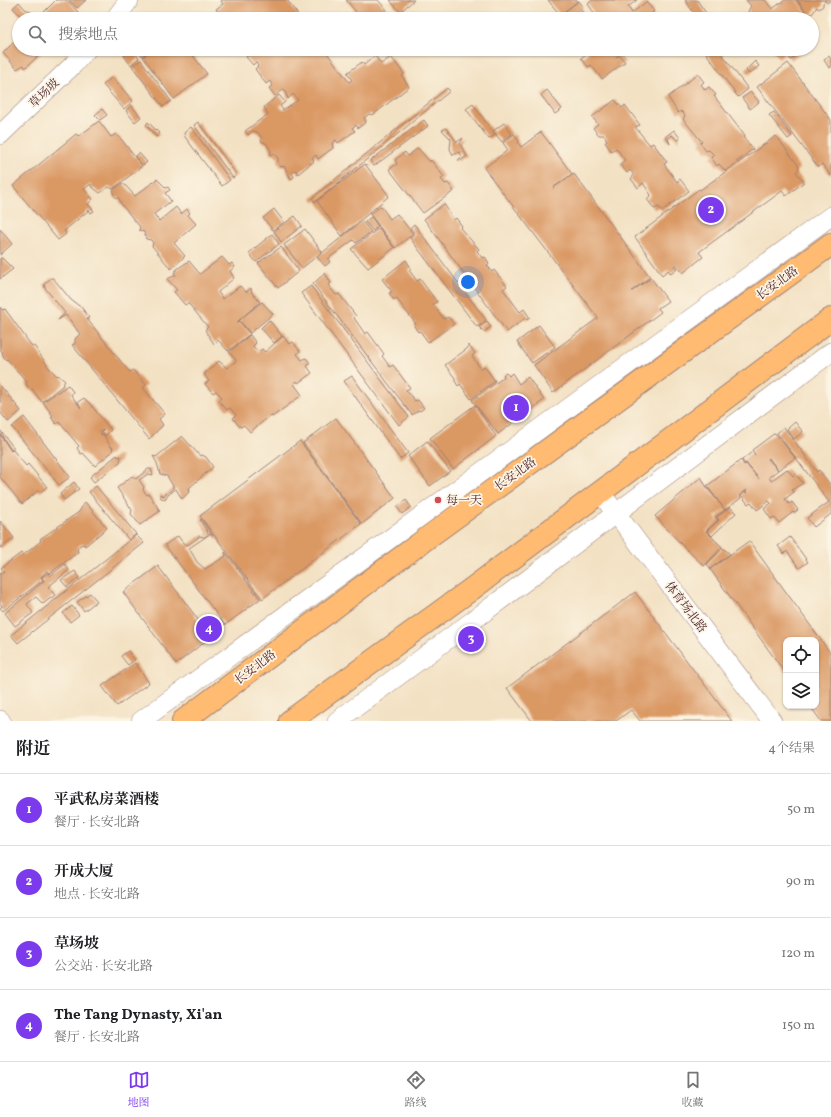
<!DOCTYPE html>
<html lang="zh">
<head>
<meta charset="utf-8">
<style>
	:root { --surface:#fff; --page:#f6f6f6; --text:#202124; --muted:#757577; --line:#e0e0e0; --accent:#7c3aed }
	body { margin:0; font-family:Vollkorn,"Noto Serif SC",serif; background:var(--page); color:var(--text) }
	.controls { position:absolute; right:12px; bottom:12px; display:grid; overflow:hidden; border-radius:8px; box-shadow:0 1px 3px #0004 }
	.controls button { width:36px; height:36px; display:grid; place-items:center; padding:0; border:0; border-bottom:1px solid var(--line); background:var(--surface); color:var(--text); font:20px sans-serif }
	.you { position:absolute; left:468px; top:282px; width:14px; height:14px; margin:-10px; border:3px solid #fff; border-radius:50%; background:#1a73e8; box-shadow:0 0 0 6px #1a73e833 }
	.badge { display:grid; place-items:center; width:26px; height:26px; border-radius:50%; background:var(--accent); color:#fff; font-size:13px; font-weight:700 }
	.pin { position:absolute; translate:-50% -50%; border:2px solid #fff; box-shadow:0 1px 4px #0006 }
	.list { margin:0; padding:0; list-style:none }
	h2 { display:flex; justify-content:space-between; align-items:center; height:52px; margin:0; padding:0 16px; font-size:17px }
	h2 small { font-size:13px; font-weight:400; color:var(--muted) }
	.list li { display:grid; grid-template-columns:26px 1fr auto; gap:12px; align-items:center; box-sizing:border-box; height:72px; padding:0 16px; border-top:1px solid var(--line) }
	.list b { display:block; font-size:15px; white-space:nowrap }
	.list p { margin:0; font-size:13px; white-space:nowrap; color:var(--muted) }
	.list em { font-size:13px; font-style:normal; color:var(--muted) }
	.icon { flex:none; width:22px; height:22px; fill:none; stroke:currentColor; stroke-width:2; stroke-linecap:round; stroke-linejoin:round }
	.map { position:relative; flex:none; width:831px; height:721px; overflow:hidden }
	.search { position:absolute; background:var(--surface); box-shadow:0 1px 3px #0004; left:12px; right:12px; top:12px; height:44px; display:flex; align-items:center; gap:10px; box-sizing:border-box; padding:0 14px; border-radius:22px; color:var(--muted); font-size:15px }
	.sheet { height:340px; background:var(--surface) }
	nav { display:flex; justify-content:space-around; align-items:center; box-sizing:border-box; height:56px; border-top:1px solid var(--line); background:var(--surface); font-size:11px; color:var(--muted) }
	nav a { display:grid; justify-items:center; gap:2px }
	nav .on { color:var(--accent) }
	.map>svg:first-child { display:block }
	.building { fill:#da9863 }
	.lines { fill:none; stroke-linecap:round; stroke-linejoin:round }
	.minor-casing { stroke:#9e8077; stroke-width:20 }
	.major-casing { stroke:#9e8077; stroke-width:24 }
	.minor { stroke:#fff; stroke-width:19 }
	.major { stroke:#ffbb71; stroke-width:22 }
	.poi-dot { fill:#d1495b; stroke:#fcf5e5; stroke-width:1.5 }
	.labels { text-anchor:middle; stroke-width:3.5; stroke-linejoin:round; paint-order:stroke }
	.street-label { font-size:12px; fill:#4a1f2b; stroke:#fcf5e5 }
	.poi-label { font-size:12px; fill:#4a1f2b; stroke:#fcf5e5; text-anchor:start }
</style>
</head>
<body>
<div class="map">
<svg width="831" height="721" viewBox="0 0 831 721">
	<rect width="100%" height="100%" fill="#fcf5e5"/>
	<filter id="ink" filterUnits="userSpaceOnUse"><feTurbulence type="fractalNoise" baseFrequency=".025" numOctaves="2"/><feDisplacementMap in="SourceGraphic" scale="8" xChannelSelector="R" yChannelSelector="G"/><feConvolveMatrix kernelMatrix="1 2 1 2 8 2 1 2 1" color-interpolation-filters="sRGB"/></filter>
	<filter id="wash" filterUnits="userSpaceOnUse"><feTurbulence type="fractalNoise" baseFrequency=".012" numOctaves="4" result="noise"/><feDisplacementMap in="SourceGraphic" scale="16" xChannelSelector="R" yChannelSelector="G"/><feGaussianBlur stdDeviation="0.9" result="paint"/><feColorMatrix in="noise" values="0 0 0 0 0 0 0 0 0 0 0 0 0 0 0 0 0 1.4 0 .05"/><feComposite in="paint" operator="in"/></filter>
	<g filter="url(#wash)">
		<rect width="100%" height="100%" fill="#f3e1c3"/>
		<g id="blocks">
			<!-- building -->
			<path class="building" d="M 56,0 L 67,0 L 78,12 L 71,19 L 37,19 Z
				M 69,0 L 86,0 L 77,8 Z
				M 222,0 L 287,0 L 301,19 L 223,19 L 216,9 L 223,4 L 221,1 Z
				M 346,0 L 378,0 L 387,10 L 377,19 L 362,19 Z
				M 390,0 L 414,0 L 400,12 Z
				M 548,0 L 577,0 L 578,1 L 560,15 Z
				M 592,0 L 637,0 L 628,7 L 632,13 L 646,2 L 654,11 L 652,13 L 656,19 L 555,19 L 579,1 L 583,7 L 580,9 L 587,17 L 594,13 L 588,4 Z
				M 685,0 L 697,0 L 710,19 L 698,19 Z
				M 746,0 L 765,0 L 772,9 L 785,0 L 796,0 L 810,18 L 752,19 L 753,17 L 748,11 L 751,6 Z
				M 797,0 L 831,0 L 827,3 L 825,1 L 823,3 L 823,6 L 819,9 L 817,7 L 812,14 L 807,13 Z
				M 19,2 L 25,9 L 30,11 L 33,15 L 29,19 L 24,19 L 13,8 Z
				M 19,37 L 19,49 L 46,49 L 25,68 L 24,65 L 17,69 L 3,53 Z
				M 130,49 L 132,49 L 139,58 L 131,65 L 124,56 Z
				M 136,49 L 151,49 L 142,56 Z
				M 153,49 L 188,49 L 207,74 L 174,99 L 143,57 Z
				M 249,49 L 324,49 L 349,82 L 352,80 L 347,73 L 362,62 L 364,65 L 375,56 L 381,64 L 391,57 L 404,74 L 402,76 L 409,87 L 373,115 L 369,114 L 364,118 L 366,122 L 358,128 L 356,125 L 352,128 L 355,131 L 338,143 L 336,140 L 332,143 L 333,148 L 318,159 L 316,155 L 312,158 L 314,161 L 298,174 L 296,170 L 292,173 L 294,177 L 291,179 L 284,166 L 281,167 L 278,163 L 278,158 L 274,154 L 270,155 L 271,151 L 266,143 L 261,141 L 262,138 L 257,132 L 253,131 L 248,135 L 245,131 L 268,114 L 264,107 L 279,95 L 285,102 L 280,106 L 283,110 L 298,100 L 293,94 L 288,99 L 284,89 L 275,96 L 269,88 L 273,85 L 270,81 L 266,84 L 255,69 L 258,66 L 256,62 L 253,65 L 246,57 L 252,53 Z
				M 586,49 L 610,49 L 617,57 L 619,55 L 625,62 L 602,79 L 591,65 L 588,67 L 581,58 L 589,52 Z
				M 711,49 L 718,49 L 748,89 L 738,97 L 706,53 Z
				M 772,49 L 806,49 L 791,60 L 785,53 L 779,58 Z
				M 829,56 L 831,59 L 831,67 L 829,68 L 824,60 Z
				M 141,60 L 171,101 L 163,107 L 132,66 Z
				M 755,61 L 759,66 L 749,74 L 746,70 Z
				M 788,63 L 831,120 L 831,176 L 822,164 L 818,167 L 757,87 Z
				M 698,74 L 704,82 L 701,84 L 705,90 L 709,87 L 716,95 L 714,96 L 745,136 L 743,137 L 753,149 L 725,171 L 719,164 L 717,166 L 711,157 L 714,155 L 709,150 L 706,151 L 700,143 L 702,142 L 683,119 L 685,116 L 684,114 L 681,111 L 678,113 L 668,97 Z
				M 112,77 L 133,101 L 124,109 L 103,85 Z
				M 447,88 L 450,91 L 315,202 L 312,198 Z
				M 547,90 L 562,109 L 555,114 L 541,95 Z
				M 751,92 L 759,102 L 750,109 L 742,98 Z
				M 615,100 L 622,108 L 625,105 L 640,125 L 635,127 L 650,145 L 653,143 L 667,162 L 664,164 L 677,182 L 680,179 L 689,191 L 662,211 L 659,207 L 654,209 L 647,199 L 651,195 L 643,183 L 638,188 L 631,179 L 634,175 L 630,170 L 627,173 L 620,164 L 625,160 L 616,148 L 611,151 L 605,142 L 607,140 L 604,135 L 599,135 L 593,128 L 598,124 L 592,117 Z
				M 473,104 L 495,135 L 489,139 L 466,109 Z
				M 131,105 L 141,117 L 135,122 L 126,111 Z
				M 102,109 L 107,115 L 100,120 L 95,115 Z
				M 774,112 L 792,136 L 788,139 L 769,115 Z
				M 424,120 L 428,126 L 374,166 L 370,161 Z
				M 99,121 L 111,137 L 116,134 L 121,139 L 142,166 L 113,189 L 109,187 L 100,193 L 91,186 L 91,184 L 84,189 L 93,199 L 88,204 L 94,211 L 91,213 L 89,210 L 64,231 L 66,234 L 58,240 L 13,186 L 76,134 L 79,136 Z
				M 148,122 L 160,134 L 156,137 L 146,125 Z
				M 198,122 L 237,175 L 233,178 L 194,125 Z
				M 504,123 L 512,134 L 502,142 L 493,131 Z
				M 191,127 L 230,180 L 222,186 L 185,137 L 184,133 Z
				M 446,128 L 457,142 L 463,138 L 460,144 L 467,156 L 460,161 L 458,160 L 462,156 L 459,152 L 453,155 L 450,149 L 451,139 L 442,130 Z
				M 674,130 L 680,138 L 678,141 L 672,135 L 668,138 L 670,144 L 665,137 Z
				M 541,132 L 572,174 L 553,188 L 574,174 L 650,277 L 632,291 L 651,278 L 668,301 L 658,308 L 661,312 L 553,393 L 534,365 L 598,318 L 484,168 L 508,150 L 503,143 L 514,134 L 519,141 L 518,142 L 521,147 Z
				M 776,136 L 798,165 L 799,169 L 796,172 L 804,182 L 786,196 L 782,191 L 699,252 L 703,257 L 683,273 L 676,264 L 674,266 L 677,269 L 671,274 L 668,270 L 662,275 L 635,237 L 699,189 L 700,190 Z
				M 418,148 L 430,162 L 431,160 L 444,177 L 441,179 L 445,184 L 448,183 L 454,191 L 423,213 L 389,169 L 397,164 L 395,160 L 405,152 L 408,156 Z
				M 139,153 L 147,162 L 143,165 L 135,157 Z
				M 365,164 L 389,196 L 342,236 L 317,201 Z
				M 157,179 L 166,188 L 168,187 L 170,190 L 165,193 L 171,201 L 154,214 L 159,221 L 176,207 L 181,214 L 187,209 L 190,213 L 188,215 L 196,224 L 174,243 L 185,256 L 171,269 L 152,246 L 153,243 L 151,240 L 146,239 L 144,232 L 139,230 L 140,227 L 121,204 L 119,198 L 116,198 L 113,194 L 114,189 L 123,183 L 135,196 Z
				M 444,204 L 454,220 L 456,218 L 462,226 L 460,228 L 479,249 L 477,251 L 482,258 L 485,257 L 489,263 L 487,265 L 492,272 L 494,270 L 507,286 L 503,289 L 520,312 L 524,309 L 530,318 L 527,320 L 525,318 L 507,332 L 424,219 Z
				M 381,206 L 390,219 L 397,214 L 413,234 L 395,248 L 370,214 Z
				M 274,209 L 284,222 L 273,230 L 263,218 Z
				M 295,216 L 302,226 L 281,242 L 274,231 Z
				M 371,217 L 378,226 L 373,231 L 365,222 Z
				M 362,221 L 371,232 L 356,243 L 353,240 L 328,259 L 330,262 L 325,266 L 317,257 Z
				M 414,224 L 486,320 L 477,327 L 410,238 L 415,234 L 410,228 Z
				M 379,228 L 394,248 L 368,268 L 351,249 Z
				M 0,229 L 12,244 L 0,255 Z
				M 305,229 L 322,252 L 302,268 L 284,245 Z
				M 272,234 L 279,244 L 256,262 L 249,253 Z
				M 281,247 L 299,271 L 278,288 L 258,263 Z
				M 222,257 L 229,265 L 232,263 L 235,267 L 230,271 L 234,278 L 218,292 L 223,299 L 240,286 L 246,292 L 251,288 L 252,293 L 260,302 L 237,322 L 239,321 L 250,334 L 228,351 L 218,340 L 214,344 L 205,330 L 208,327 L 188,303 L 185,305 L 174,292 L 177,290 L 167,279 L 176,275 L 174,273 L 177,269 L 189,261 L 200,274 Z
				M 2,258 L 13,269 L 0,279 L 0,259 Z
				M 406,260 L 411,268 L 409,270 L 417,281 L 420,279 L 437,302 L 433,304 L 444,319 L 448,317 L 454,324 L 428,342 L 420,331 L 418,332 L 414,326 L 416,324 L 396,298 L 394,300 L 389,293 L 392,292 L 382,279 Z
				M 325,273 L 331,283 L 328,285 L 336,295 L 339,294 L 356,316 L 354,318 L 365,334 L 368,332 L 384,354 L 382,356 L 390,367 L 393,365 L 410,388 L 406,390 L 415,401 L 418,400 L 424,408 L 420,411 L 419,410 L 412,415 L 313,284 Z
				M 51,278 L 53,278 L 71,300 L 82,308 L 89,318 L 87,319 L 127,369 L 130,372 L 133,370 L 146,385 L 143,388 L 165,414 L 159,419 L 163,425 L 149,439 L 72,345 L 75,344 L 75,339 L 80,334 L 66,315 L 58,320 L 65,313 L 45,288 L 44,284 Z
				M 311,286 L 409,417 L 399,425 L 301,293 Z
				M 262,302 L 273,314 L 250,333 L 239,320 Z
				M 0,307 L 2,310 L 5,309 L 31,345 L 35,347 L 49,368 L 57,376 L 58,375 L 65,381 L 62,386 L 42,402 L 32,389 L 30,390 L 26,384 L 27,382 L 7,359 L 6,360 L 2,354 L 3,353 L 0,349 Z
				M 269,320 L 282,336 L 274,343 L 261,328 Z
				M 487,321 L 491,327 L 484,332 L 479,327 Z
				M 539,325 L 555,347 L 532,363 L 517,342 Z
				M 250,335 L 256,343 L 253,346 L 258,352 L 262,349 L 265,352 L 283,336 L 289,344 L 293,342 L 300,351 L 297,354 L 302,360 L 306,358 L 310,363 L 307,366 L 312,373 L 298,383 L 297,381 L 294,384 L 302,395 L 272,417 L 271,415 L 250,432 L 244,425 L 241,427 L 238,425 L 233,418 L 236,415 L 230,408 L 227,410 L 219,401 L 222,397 L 216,391 L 213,393 L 205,384 L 209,381 L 205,376 L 205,373 L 219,361 L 227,368 L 235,362 L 236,360 L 229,352 Z
				M 468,345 L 475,353 L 472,356 L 481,369 L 484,366 L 495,381 L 471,399 L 460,384 L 458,386 L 455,381 L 455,378 L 445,365 L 468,348 Z
				M 506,373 L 509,376 L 512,373 L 519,384 L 528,377 L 544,400 L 498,434 L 472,400 L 504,377 L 503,375 Z
				M 352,376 L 408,453 L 400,459 L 344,381 Z
				M 0,385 L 21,411 L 8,422 L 0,412 Z
				M 68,385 L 73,392 L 71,395 L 81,408 L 78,402 L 84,398 L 91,405 L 111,430 L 105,436 L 102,431 L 104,429 L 101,431 L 101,435 L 103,434 L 111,447 L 113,447 L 112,452 L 95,466 L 83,453 L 81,454 L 77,448 L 79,446 L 59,422 L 56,424 L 51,417 L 53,416 L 43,402 Z
				M 475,405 L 496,436 L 453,469 L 430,438 Z
				M 24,417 L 70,477 L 59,485 L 12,427 Z
				M 336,418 L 395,498 L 362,524 L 303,443 Z
				M 795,422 L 803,432 L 794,439 L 787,429 Z
				M 784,427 L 817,472 L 819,470 L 831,486 L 831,514 L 814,527 L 807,518 L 829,502 L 777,433 Z
				M 0,430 L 14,448 L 11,450 L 0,433 Z
				M 775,433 L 795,458 L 778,470 L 769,458 L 768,459 L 778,470 L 769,477 L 771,481 L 787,469 L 793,476 L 795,474 L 803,483 L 792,490 L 794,492 L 785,499 L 789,504 L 792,502 L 798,510 L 794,513 L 793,512 L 779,523 L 774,517 L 771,519 L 764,509 L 771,503 L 769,501 L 757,510 L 751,502 L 748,504 L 741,495 L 745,492 L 747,493 L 746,491 L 747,490 L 740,495 L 741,498 L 725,510 L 707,486 L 741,460 L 744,465 L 746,464 L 759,479 L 746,463 L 745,464 L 742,460 L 752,452 L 755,455 L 752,450 Z
				M 0,434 L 11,451 L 13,450 L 26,466 L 28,464 L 47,487 L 40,492 L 39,490 L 22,504 L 0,477 Z
				M 182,436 L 200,456 L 202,455 L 206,457 L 213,467 L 189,488 L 190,491 L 182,499 L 176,489 L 168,495 L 165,500 L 160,497 L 160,494 L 163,496 L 173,489 L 173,486 L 167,476 L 160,474 L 157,463 L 153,456 L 156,457 Z
				M 300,441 L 361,524 L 262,599 L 200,516 Z
				M 427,441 L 450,471 L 430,486 L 408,456 Z
				M 117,455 L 118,457 L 121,456 L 120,462 L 94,482 L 90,477 Z
				M 148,469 L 151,469 L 153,475 L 148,474 L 139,480 L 144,487 L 143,490 L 147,495 L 149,494 L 160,511 L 140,525 L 131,514 L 132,510 L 117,488 L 132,476 L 136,479 Z
				M 701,477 L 706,486 L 725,510 L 715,517 L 718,520 L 706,531 L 722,547 L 704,566 L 682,545 L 655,516 Z
				M 74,482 L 79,489 L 64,500 L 60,494 Z
				M 96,486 L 136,534 L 129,540 L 89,492 Z
				M 406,500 L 411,507 L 402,514 L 397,507 Z
				M 85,502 L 107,528 L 85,546 L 84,544 L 80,545 L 77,549 L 78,552 L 49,574 L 47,571 L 41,577 L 43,580 L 3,611 L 0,608 L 2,606 L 0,603 L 0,574 L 4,571 L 1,568 L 21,553 L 23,555 L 30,550 L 41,541 L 40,539 L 79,512 Z
				M 730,507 L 736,513 L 712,536 L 707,531 L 719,520 L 717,517 Z
				M 201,519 L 213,536 L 210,534 L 189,548 L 197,562 L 205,569 L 226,556 L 225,552 L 260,599 L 225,625 L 165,545 L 178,536 L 183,543 L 188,545 L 198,538 L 198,536 L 205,537 L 208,533 L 200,520 Z
				M 0,521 L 14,538 L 1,548 L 0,547 Z
				M 136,535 L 144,543 L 18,643 L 11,635 Z
				M 790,537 L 808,562 L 799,568 L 787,551 L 784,554 L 778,546 Z
				M 749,541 L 831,654 L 831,721 L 821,721 L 810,706 L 816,706 L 816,640 L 786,640 L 786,674 L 710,569 Z
				M 723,548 L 730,554 L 710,569 L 707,564 Z
				M 65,564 L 69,570 L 48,587 L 55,595 L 43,604 L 36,597 L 27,604 L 33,613 L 15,626 L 5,613 L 44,581 L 42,577 L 48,573 L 50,576 Z
				M 158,566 L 211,637 L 176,664 L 123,592 Z
				M 75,571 L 79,578 L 67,587 L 61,580 Z
				M 635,592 L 732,721 L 640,721 L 631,710 L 616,721 L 532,721 L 507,688 Z
				M 90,593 L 97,601 L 84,611 L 77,602 Z
				M 72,606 L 79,615 L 70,622 L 63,613 Z
				M 128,651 L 135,660 L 128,665 L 121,656 Z
				M 135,663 L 149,683 L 117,706 L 102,686 Z"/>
		</g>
	</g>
	<g filter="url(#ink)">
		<use href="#blocks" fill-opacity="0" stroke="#9e8077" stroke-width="1"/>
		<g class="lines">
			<defs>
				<path id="minor" d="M 115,19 L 129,0
					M 0,135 L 73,65 L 87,49
					M 600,492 L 772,721
					M 0,720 L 1,721
					M 141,721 L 831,216
					M 337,721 L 463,628 L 831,352"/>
				<path id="major" d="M 183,721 L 431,535 L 831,244
					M 290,721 L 473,588 L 831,319"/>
			</defs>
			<!-- minor casing -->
			<use href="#minor" class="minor-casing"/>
			<!-- major casing -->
			<use href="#major" class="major-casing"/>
			<!-- minor -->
			<use href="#minor" class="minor"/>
			<!-- major -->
			<use href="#major" class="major"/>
		</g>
	</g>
	<!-- markers -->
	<circle class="poi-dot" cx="438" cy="500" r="4"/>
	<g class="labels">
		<!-- street labels -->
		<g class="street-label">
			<text transform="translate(44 93) rotate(-44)" y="4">草场坡</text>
			<text transform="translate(777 283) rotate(-36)" y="4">长安北路</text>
			<text transform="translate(515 474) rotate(-36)" y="4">长安北路</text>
			<text transform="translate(686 607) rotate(53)" y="4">体育场北路</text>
			<text transform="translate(255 667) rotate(-37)" y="4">长安北路</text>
		</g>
		<!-- poi labels -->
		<g class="poi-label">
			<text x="446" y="504">每一天</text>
		</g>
	</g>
</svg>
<div class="controls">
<button><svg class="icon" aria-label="locate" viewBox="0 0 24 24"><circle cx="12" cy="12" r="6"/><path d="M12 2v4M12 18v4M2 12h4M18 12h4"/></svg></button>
<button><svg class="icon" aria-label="layers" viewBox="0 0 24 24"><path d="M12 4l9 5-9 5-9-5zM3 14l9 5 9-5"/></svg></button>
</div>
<div class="you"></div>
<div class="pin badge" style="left:516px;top:408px">1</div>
<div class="pin badge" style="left:711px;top:210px">2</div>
<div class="pin badge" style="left:471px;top:639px">3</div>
<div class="pin badge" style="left:209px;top:629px">4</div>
<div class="search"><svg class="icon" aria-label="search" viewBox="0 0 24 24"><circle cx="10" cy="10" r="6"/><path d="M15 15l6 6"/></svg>搜索地点</div>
</div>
<section class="sheet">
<h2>附近<small>4个结果</small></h2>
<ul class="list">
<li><span class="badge">1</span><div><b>平武私房菜酒楼</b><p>餐厅 · 长安北路</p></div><em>50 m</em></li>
<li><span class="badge">2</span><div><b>开成大厦</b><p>地点 · 长安北路</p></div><em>90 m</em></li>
<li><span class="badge">3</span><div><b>草场坡</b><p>公交站 · 长安北路</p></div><em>120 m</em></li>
<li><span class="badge">4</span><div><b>The Tang Dynasty, Xi'an</b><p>餐厅 · 长安北路</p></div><em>150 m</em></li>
</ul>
</section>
<nav>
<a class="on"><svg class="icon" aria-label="map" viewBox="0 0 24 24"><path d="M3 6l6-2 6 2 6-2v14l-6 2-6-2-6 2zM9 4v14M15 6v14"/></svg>地图</a>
<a><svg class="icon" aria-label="directions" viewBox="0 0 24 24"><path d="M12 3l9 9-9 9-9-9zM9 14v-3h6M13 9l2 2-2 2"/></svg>路线</a>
<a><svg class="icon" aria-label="saved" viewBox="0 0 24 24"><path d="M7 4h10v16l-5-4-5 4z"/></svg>收藏</a>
</nav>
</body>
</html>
